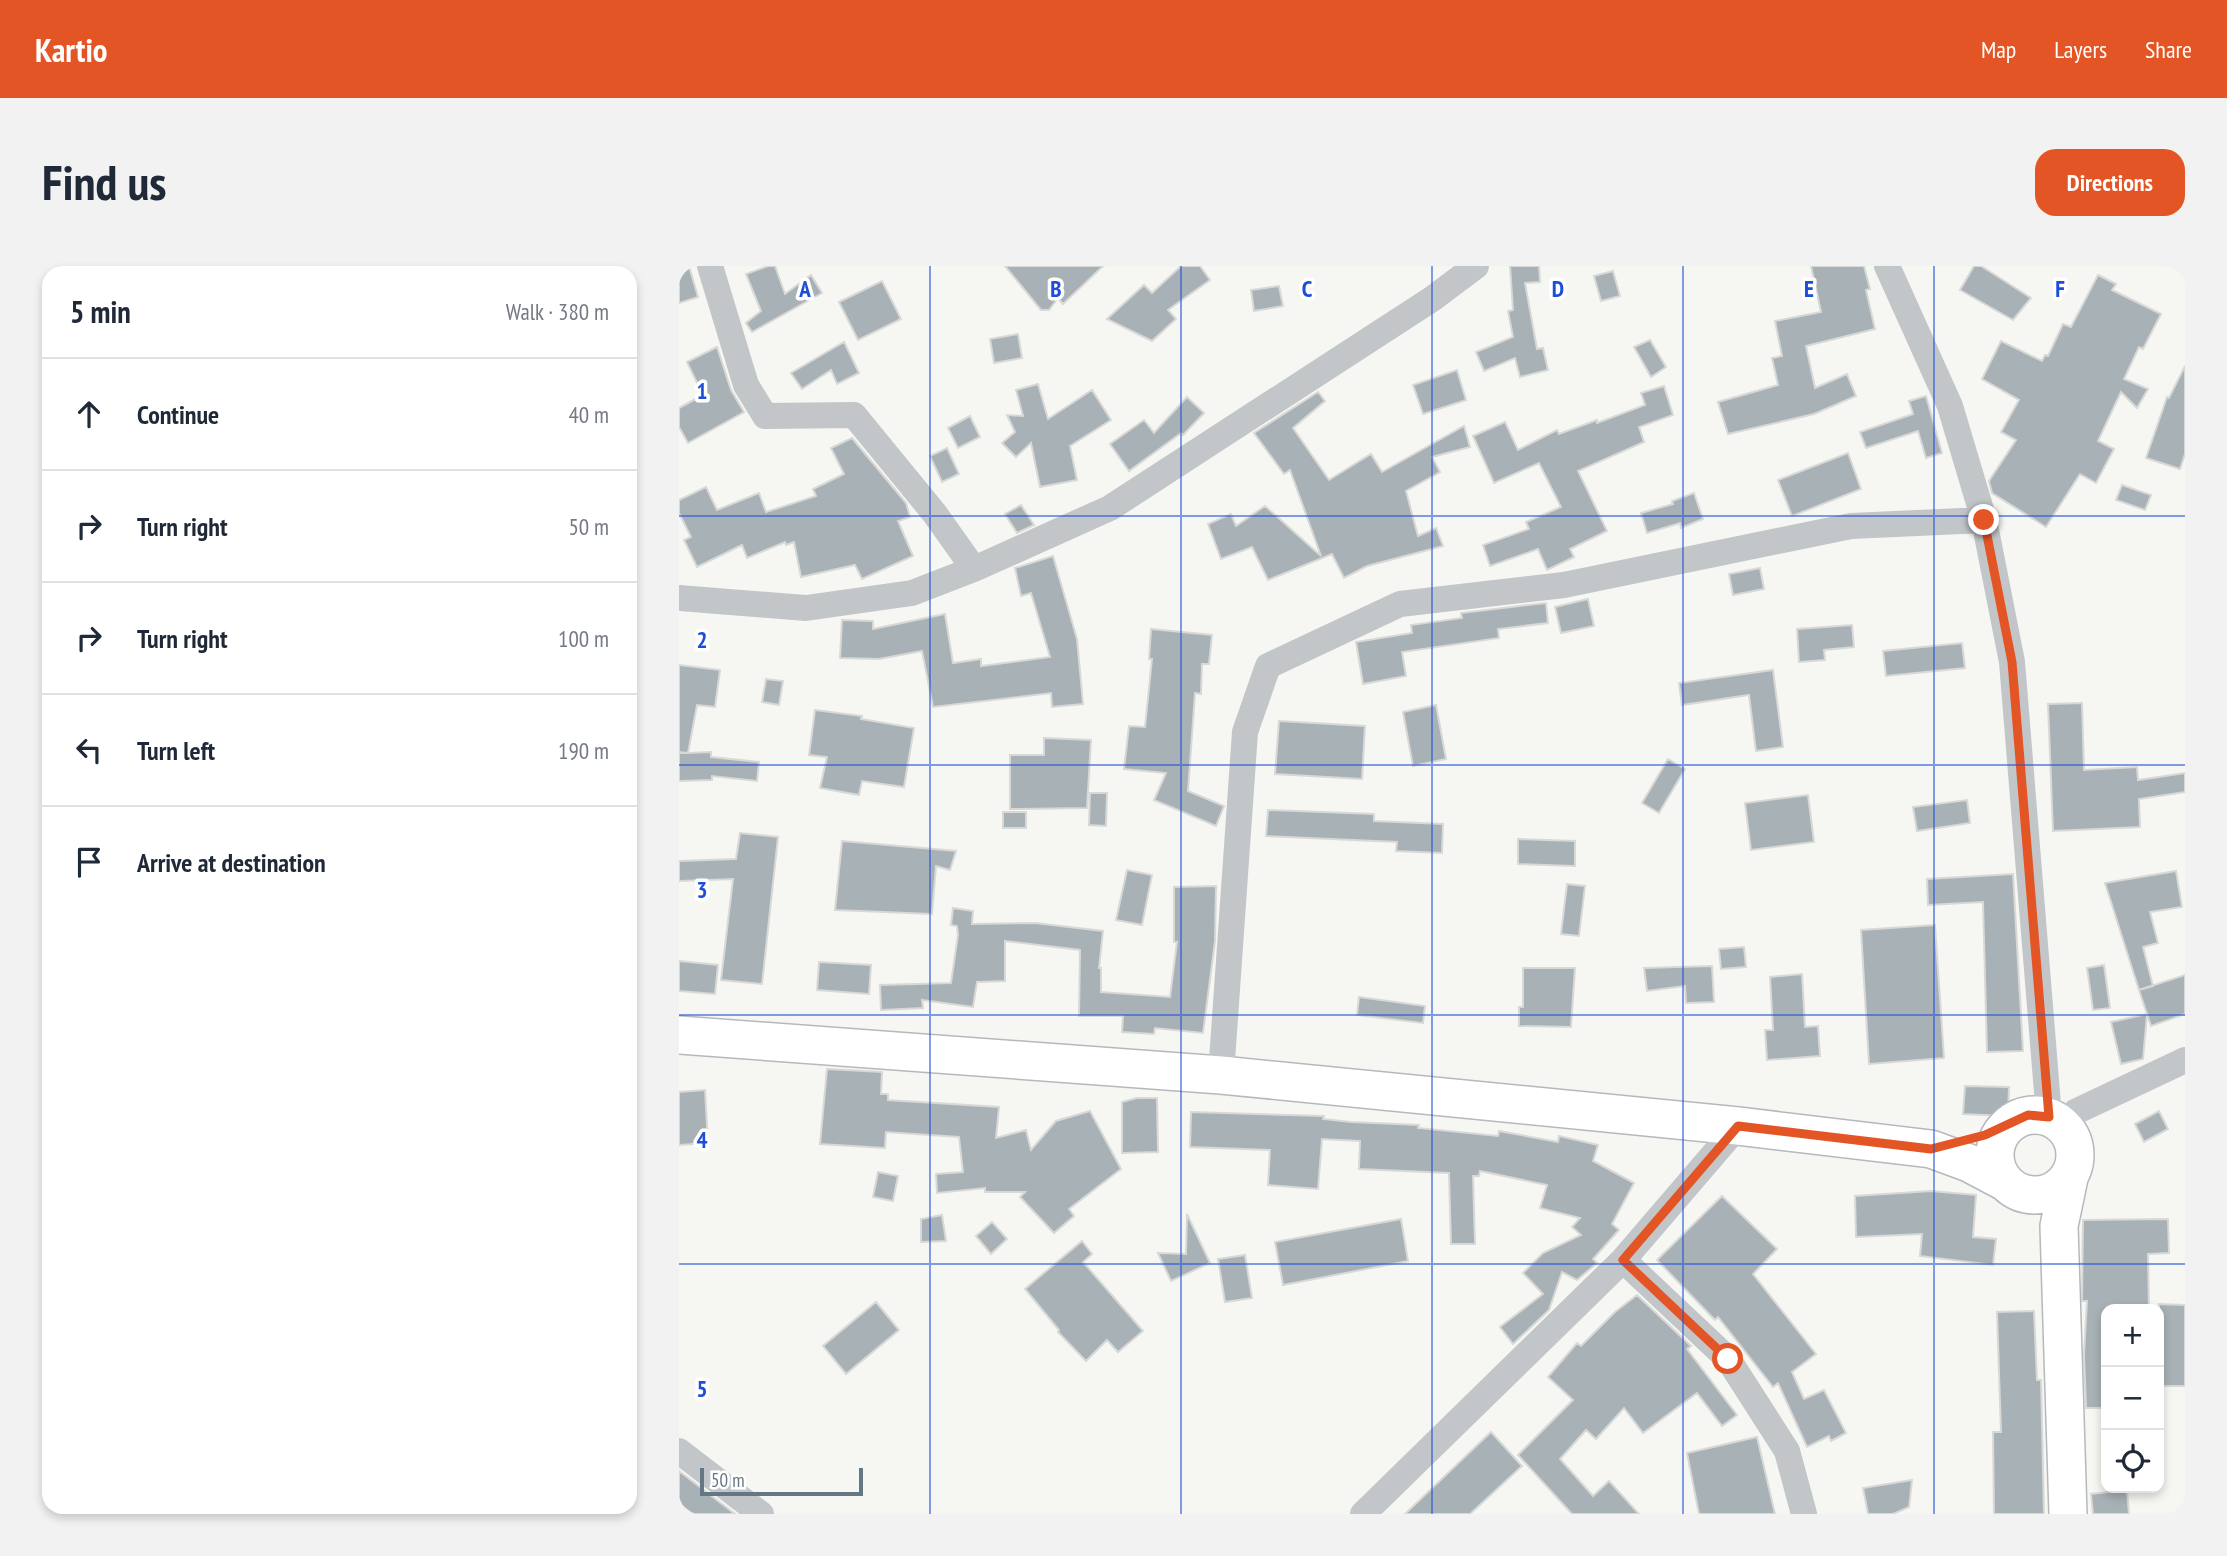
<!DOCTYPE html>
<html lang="en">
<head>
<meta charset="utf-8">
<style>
	:root { --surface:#fff; --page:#f2f2f3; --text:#1f2937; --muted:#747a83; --line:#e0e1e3; --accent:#e45525 }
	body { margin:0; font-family:"PT Sans Narrow",sans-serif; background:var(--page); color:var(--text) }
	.controls { position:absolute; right:21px; bottom:21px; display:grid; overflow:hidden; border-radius:14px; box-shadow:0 4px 10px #0003 }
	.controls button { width:63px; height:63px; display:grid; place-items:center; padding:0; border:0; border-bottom:2px solid var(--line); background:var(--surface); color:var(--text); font:35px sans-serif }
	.scale { position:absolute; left:21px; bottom:18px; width:163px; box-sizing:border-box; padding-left:7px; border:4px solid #657684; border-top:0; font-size:19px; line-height:24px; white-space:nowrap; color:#657684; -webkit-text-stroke:5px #fff; paint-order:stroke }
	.stop { position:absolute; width:21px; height:21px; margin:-16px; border:5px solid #e45525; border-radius:50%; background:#fff }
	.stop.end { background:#e45525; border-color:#fff; box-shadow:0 2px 7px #0008 }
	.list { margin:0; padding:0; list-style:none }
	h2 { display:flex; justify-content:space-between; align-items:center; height:91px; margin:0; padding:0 28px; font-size:30px }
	h2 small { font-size:23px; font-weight:400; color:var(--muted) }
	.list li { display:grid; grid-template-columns:46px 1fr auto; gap:21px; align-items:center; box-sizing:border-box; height:112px; padding:0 28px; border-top:2px solid var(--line) }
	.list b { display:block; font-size:26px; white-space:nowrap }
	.list em { font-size:23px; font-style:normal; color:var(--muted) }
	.icon { flex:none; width:38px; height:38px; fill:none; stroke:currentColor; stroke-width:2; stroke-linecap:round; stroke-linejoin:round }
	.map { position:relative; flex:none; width:1506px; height:1248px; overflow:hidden; border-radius:21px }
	header { display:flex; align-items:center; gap:42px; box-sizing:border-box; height:98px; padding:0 35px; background:var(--accent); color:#fff }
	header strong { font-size:33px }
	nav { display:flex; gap:38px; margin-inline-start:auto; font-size:24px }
	.intro { display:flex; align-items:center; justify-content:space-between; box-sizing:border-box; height:168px; padding:0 42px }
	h1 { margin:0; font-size:49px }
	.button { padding:18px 32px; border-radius:21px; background:var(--accent); color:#fff; font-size:24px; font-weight:700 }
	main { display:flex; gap:42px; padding:0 42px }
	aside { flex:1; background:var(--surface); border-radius:21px; box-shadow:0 4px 10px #0003 }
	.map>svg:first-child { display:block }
	.building { fill:#a8b1b6; stroke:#d8d8d6; stroke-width:2 }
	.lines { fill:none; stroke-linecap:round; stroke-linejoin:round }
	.secondary-casing { stroke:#b4b9be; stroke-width:40 }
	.street { stroke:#c2c6c9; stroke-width:26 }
	.secondary { stroke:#fff; stroke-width:37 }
	.route { stroke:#e45525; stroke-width:9 }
	.grid { fill:none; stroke:#1d4ed8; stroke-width:2; stroke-opacity:0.55 }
	.grid-label { font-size:23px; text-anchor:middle; font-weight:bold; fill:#1d4ed8; stroke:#fff; stroke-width:7; stroke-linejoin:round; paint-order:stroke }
</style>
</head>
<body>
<header>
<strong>Kartio</strong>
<nav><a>Map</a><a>Layers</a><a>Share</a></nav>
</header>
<div class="intro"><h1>Find us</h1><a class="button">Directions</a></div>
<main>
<aside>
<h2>5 min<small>Walk · 380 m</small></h2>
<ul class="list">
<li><svg class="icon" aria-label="ahead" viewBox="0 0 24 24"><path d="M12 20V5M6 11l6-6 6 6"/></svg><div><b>Continue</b></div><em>40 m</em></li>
<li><svg class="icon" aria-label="right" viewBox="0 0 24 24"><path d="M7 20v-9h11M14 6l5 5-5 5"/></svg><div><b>Turn right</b></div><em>50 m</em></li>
<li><svg class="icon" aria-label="right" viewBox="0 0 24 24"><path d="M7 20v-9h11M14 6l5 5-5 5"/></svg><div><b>Turn right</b></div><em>100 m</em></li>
<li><svg class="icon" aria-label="left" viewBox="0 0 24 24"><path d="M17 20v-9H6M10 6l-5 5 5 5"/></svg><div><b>Turn left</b></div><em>190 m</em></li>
<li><svg class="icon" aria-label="arrive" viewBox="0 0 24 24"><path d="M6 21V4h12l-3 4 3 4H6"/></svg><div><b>Arrive at destination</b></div></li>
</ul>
</aside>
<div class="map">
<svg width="1506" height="1248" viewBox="0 0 1506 1248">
	<rect width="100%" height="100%" fill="#f6f6f3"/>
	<!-- building -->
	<path class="building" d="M 0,0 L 10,0 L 19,31 L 0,37 Z
		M 89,0 L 96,0 L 106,28 L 132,9 L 143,27 L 73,66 L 67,57 L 82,45 L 67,8 Z
		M 326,0 L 424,0 L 384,38 L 379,32 L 370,44 L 362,44 Z
		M 502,0 L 521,0 L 531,14 L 489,44 L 497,53 L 473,75 L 428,53 L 465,19 L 473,27 Z
		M 831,0 L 860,0 L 861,16 L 846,17 L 858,83 L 864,82 L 869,104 L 841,111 L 836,92 L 805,105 L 797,86 L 834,71 L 829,45 L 834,44 Z
		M 1132,0 L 1185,0 L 1191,23 L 1187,24 L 1196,63 L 1127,80 L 1136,122 L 1168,108 L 1177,130 L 1135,148 L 1049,168 L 1039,136 L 1099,119 L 1093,92 L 1103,90 L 1096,55 L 1142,46 Z
		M 1295,0 L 1302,0 L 1352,32 L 1334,54 L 1281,24 Z
		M 934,5 L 941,30 L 922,35 L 915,10 Z
		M 1419,9 L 1437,18 L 1433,24 L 1482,48 L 1464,83 L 1460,81 L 1445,113 L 1469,123 L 1458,142 L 1442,126 L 1419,175 L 1435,183 L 1417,217 L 1401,208 L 1367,261 L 1313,227 L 1310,215 L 1337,174 L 1322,166 L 1340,134 L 1303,113 L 1322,75 L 1363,95 L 1366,89 L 1369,90 L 1384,58 L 1392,61 Z
		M 203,15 L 222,53 L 179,74 L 160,36 Z
		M 600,20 L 604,40 L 575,45 L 572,24 Z
		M 339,68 L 343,92 L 315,97 L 311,73 Z
		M 971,74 L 987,101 L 972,111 L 955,81 Z
		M 165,76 L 180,107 L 158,118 L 152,104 L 123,123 L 112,107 Z
		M 38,81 L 52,124 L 65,146 L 9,177 L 0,161 L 0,142 L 24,129 L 8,96 Z
		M 1506,100 L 1506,188 L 1501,203 L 1467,192 L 1488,131 L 1490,132 Z
		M 778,104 L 787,134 L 744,148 L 734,119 Z
		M 359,118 L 369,153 L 413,124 L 432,154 L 391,180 L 398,214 L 361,221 L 352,177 L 337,191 L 323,177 L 336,166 L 328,149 L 344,150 L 337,124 Z
		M 985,120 L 994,149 L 960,161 L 965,176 L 899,205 L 928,265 L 891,283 L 895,291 L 868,304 L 859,283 L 811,300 L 804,279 L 850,263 L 847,256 L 882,241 L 860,197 L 815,217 L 794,170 L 826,156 L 839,184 L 878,164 L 880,168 L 918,154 L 918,157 L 966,139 L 962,127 Z
		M 639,126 L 646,135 L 614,162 L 650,214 L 692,188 L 703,206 L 785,160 L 791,181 L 753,191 L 761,206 L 727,225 L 739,270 L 757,262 L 764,280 L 688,300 L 665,312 L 653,288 L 589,314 L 573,281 L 542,293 L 529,258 L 552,248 L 557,260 L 586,240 L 642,290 L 611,204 L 605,208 L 575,167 Z
		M 1247,130 L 1263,187 L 1247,192 L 1239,165 L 1187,182 L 1181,166 L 1234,148 L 1230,135 Z
		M 508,131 L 525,147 L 504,169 L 502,167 L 450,205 L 431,178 L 465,154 L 475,167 Z
		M 291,150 L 301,171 L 279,182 L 269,162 Z
		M 173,172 L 227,237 L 231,251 L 219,255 L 234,290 L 183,313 L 176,299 L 122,311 L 115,276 L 107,279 L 106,276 L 68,292 L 63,279 L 18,301 L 5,274 L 12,271 L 0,247 L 0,234 L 27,221 L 38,244 L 80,227 L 87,246 L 137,230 L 134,223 L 165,208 L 152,182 Z
		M 268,182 L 280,208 L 263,216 L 251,190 Z
		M 1169,187 L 1182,223 L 1113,250 L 1099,214 Z
		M 1443,219 L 1472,229 L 1466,244 L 1437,234 Z
		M 1015,227 L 1024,253 L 1002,262 L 1001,257 L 968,267 L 962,247 L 994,238 L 993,235 Z
		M 342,239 L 355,259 L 338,267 L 326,248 Z
		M 374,290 L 398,373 L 404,438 L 373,441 L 372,427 L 254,441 L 243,385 L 200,393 L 161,392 L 163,354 L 194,355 L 194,363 L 266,348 L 274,397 L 302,393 L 302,400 L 371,391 L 352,327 L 342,330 L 336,302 Z
		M 1081,302 L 1085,323 L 1054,329 L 1050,308 Z
		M 909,333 L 915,360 L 882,367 L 876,341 Z
		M 867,337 L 869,357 L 819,363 L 820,372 L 723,386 L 727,410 L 684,418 L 677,376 L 733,367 L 732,359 L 783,352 L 782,347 Z
		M 1173,359 L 1175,381 L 1145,384 L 1146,394 L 1120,396 L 1118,363 Z
		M 472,363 L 533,369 L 530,398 L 523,398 L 522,428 L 516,427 L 509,525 L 545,540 L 537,560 L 475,534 L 487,507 L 445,503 L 450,460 L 466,461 L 473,393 L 470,393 Z
		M 1283,377 L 1286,402 L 1207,410 L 1204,385 Z
		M 0,399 L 41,404 L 36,441 L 18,439 L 9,487 L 32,486 L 32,491 L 80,496 L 78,515 L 33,510 L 33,514 L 0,515 L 0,487 L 9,487 L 0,486 Z
		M 1094,404 L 1104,481 L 1077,485 L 1070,429 L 1003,439 L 1000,417 Z
		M 87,413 L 104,415 L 100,439 L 83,436 Z
		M 1403,437 L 1405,504 L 1458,501 L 1459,514 L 1506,507 L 1506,526 L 1460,533 L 1461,561 L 1374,565 L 1369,438 Z
		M 757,439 L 767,493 L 734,500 L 724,446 Z
		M 136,444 L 183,450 L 182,453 L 235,462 L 225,521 L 183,515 L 180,529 L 141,522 L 148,491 L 130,489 Z
		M 600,455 L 686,460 L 683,513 L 596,508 Z
		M 365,472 L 412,474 L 408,542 L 331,543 L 331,489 L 365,489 Z
		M 989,493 L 1006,503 L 980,547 L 963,537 Z
		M 411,527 L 428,527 L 427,560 L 410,559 Z
		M 1129,529 L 1135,576 L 1072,584 L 1066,537 Z
		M 1288,534 L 1291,557 L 1238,565 L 1234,541 Z
		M 589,544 L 695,548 L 695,555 L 764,558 L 763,587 L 717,585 L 718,576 L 587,570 Z
		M 324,546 L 347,546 L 347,562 L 324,562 Z
		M 61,567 L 99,571 L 83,718 L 42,714 L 54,613 L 0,615 L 0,595 L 57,593 Z
		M 839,573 L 896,575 L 896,600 L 839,598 Z
		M 163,575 L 277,585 L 271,604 L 257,600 L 253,648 L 156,644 Z
		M 448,604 L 473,609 L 463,659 L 437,654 Z
		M 1497,605 L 1503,641 L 1471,646 L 1479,677 L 1464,681 L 1474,720 L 1460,724 L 1426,617 Z
		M 1334,608 L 1344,785 L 1308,786 L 1304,636 L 1249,639 L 1248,613 Z
		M 888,618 L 906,620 L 900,670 L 882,668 Z
		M 537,620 L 536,675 L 524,767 L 476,762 L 475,768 L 443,766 L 444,750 L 400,750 L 401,684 L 326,675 L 326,715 L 298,716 L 294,741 L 243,734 L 244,742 L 202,744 L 201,719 L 272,717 L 279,669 L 278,660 L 272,659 L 274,642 L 294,645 L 293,658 L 356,657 L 424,665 L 420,702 L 422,702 L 422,726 L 491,731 L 498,676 L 495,676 L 495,621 Z
		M 1256,659 L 1265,792 L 1190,798 L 1182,664 Z
		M 1065,681 L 1067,701 L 1042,703 L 1040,683 Z
		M 0,695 L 39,699 L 36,728 L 0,725 Z
		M 140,696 L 192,699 L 190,728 L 138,724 Z
		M 1425,699 L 1431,742 L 1414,744 L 1408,702 Z
		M 1033,700 L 1035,736 L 1007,737 L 1006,720 L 968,725 L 965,702 Z
		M 844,702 L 896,702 L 892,761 L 840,760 L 840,741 L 844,741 Z
		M 1123,708 L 1126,761 L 1139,760 L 1141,790 L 1088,794 L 1086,764 L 1094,764 L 1091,711 Z
		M 1506,709 L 1506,748 L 1472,760 L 1460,724 Z
		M 680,731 L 746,740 L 744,757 L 678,749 Z
		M 1468,748 L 1464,793 L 1442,798 L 1432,756 Z
		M 148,803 L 203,806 L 202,828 L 209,828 L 209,834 L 320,841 L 317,872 L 347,864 L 352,884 L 377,855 L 411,845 L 442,903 L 390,943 L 395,950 L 375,967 L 341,931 L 346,926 L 306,926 L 306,922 L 258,927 L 257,908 L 284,906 L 280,871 L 207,866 L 206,882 L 141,878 Z
		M 1286,820 L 1330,821 L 1329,850 L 1284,848 Z
		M 26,824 L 29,877 L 0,879 L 0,826 Z
		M 458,832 L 478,832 L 479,886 L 443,887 L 443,836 Z
		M 1480,845 L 1489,863 L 1465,876 L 1456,858 Z
		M 512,846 L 645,850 L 644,853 L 672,856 L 740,859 L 739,862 L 819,870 L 820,865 L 879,876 L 880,870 L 919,879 L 914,895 L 955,917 L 933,958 L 940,964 L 914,993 L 918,997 L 898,1014 L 883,1006 L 870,1044 L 834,1078 L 821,1061 L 864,1028 L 844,1007 L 864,987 L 902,969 L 893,961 L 901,952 L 861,942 L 868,919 L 801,905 L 800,910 L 794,910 L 796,978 L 772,978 L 770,907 L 680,903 L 681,875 L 643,873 L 639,923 L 589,919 L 591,884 L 511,881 Z
		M 199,906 L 219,910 L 214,935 L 194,931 Z
		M 1252,925 L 1297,929 L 1294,971 L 1317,973 L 1314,999 L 1241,990 L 1243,968 L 1177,971 L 1176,930 Z
		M 1043,930 L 1098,983 L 1074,1008 L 1137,1088 L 1113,1106 L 1125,1133 L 1145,1124 L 1167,1167 L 1152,1175 L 1150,1170 L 1128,1181 L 1099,1117 L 1094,1121 L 1039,1051 L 1036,1054 L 978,994 Z
		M 508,948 L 531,997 L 492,1015 L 479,987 L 507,988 Z
		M 263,949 L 267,975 L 242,976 L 242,953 Z
		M 722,953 L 729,995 L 604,1019 L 596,976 Z
		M 1489,953 L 1490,987 L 1469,988 L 1470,1043 L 1427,1043 L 1427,1142 L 1407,1142 L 1405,1089 L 1408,1035 L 1403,1035 L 1404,954 Z
		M 313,956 L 328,973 L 312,988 L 297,970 Z
		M 403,975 L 413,988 L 404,996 L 464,1065 L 439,1086 L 428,1074 L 407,1095 L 379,1066 L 380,1064 L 346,1023 Z
		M 566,989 L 573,1032 L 546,1036 L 539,993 Z
		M 958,1029 L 1012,1080 L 1008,1083 L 1058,1149 L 1043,1160 L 1018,1127 L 964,1167 L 945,1142 L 917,1173 L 907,1164 L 881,1193 L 914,1230 L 930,1215 L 960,1248 L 893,1248 L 839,1189 L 894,1134 L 869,1111 L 898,1077 L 902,1080 L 936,1046 Z
		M 197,1036 L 220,1064 L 167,1108 L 144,1080 Z
		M 1480,1038 L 1506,1039 L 1506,1120 L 1480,1120 Z
		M 1355,1045 L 1358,1114 L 1362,1114 L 1365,1248 L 1315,1248 L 1314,1166 L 1322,1166 L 1318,1046 Z
		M 812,1166 L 843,1200 L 791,1248 L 726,1248 Z
		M 1078,1171 L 1096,1248 L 1020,1248 L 1008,1187 Z
		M 0,1205 L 56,1248 L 14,1248 L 0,1238 Z
		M 1233,1214 L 1230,1241 L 1214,1248 L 1189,1248 L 1184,1222 Z
		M 1448,1224 L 1450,1248 L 1414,1248 L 1412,1228 Z"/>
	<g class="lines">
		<defs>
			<path id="secondary" d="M 0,769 L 542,809 L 1059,860 L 1252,883 L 1290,897 L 1326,916
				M1316 889a40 40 0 1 1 80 0a40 40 0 1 1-80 0Z
				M 1389,1248 L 1380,960 L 1390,912"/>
		</defs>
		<!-- secondary casing -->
		<use href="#secondary" class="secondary-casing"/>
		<!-- street -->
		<path class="street" d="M 31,0 L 67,119 L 86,150 L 175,149 L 256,248 L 295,303
			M 1208,0 L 1271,140 L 1305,254 L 1333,396 L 1370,851
			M 0,332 L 127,342 L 233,327 L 295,303 L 431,242 L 753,33 L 797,0
			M 542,809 L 566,466 L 589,400 L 721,338 L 885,319 L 1172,260 L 1305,254
			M 1384,860 L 1396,846 L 1506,794
			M 944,994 L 1049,1093 L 1108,1185 L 1125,1248
			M 0,1185 L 82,1248
			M 684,1248 L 944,994 L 1059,860"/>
		<!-- secondary -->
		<use href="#secondary" class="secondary"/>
	</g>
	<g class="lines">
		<!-- route -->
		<path class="route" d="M 1049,1093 L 944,994 L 1059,860 L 1252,883 L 1306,869 L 1349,849 L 1370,851 L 1333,396 L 1305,254"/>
	</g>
	<!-- grid -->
	<path class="grid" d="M 251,0 L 251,1248M 502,0 L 502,1248M 753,0 L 753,1248M 1004,0 L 1004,1248M 1255,0 L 1255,1248M 0,250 L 1506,250M 0,499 L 1506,499M 0,749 L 1506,749M 0,998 L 1506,998"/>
	<g class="grid-label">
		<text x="126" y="31">A</text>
		<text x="377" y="31">B</text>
		<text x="628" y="31">C</text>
		<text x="879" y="31">D</text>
		<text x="1130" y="31">E</text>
		<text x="1381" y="31">F</text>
		<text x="23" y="133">1</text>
		<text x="23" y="382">2</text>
		<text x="23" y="632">3</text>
		<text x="23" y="882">4</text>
		<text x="23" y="1131">5</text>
	</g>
</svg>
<div class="controls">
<button>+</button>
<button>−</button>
<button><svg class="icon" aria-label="locate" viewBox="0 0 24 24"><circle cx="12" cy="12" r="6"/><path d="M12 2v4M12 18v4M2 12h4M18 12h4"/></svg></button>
</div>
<div class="scale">50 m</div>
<div class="stop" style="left:1049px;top:1093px"></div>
<div class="stop end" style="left:1305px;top:254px"></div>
</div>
</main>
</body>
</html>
